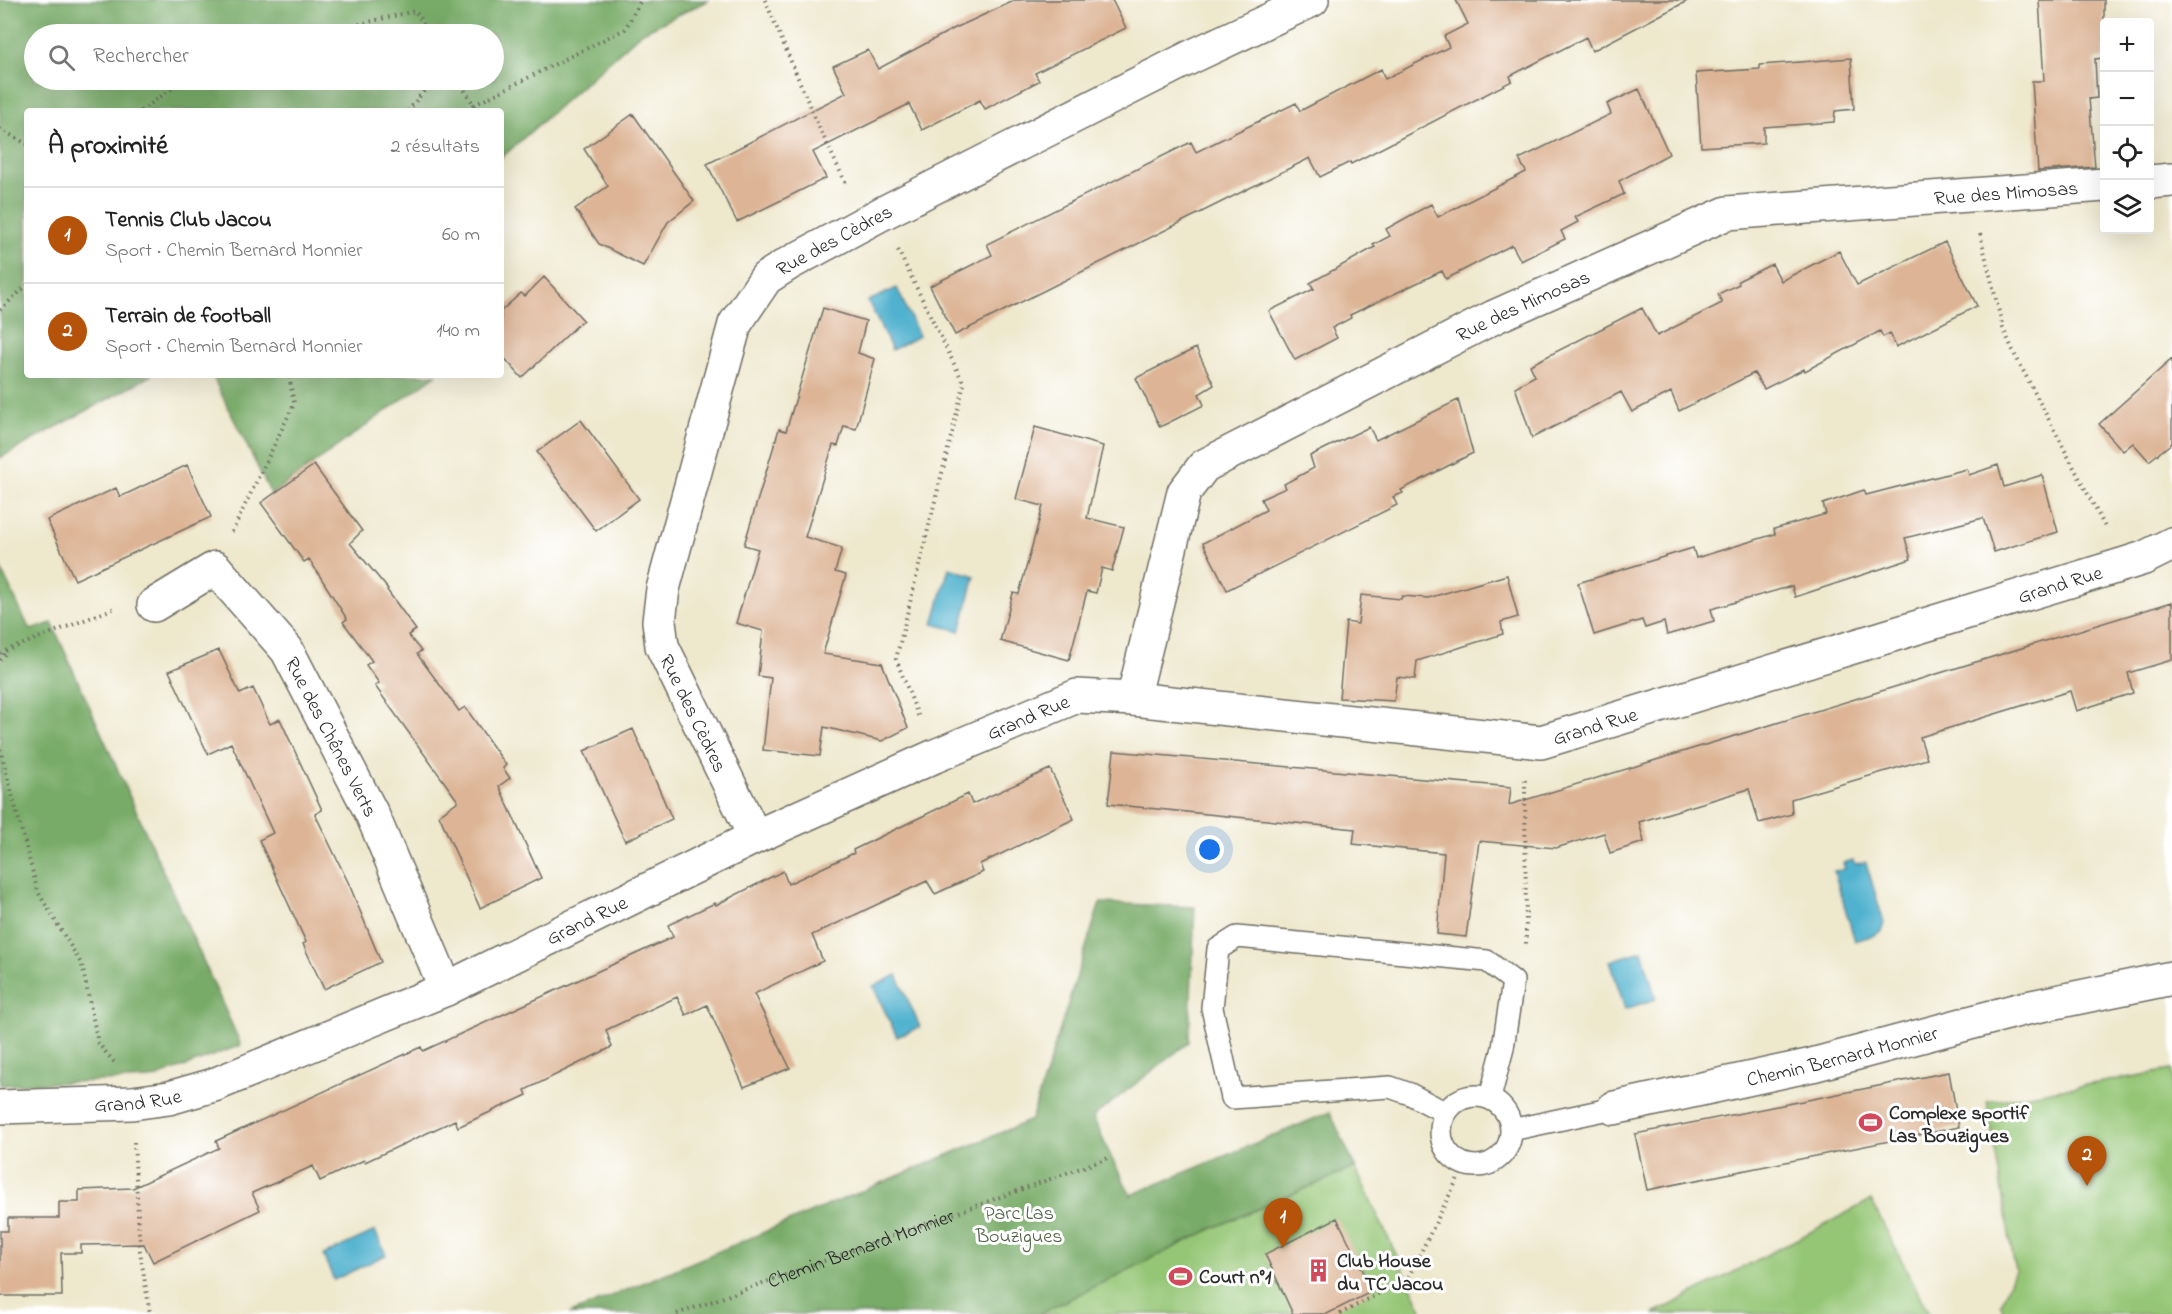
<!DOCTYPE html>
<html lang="fr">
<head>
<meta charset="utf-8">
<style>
	:root { --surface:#fff; --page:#f2f2f2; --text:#222; --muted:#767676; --line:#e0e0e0; --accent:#b45309 }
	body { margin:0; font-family:"Indie Flower",sans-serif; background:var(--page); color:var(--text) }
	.controls { position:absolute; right:18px; top:18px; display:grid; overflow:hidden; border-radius:6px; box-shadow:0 6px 24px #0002 }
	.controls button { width:54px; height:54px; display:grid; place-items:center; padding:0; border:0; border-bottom:2px solid var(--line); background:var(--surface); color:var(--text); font:30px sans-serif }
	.you { position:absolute; left:1210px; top:850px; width:21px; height:21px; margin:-15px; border:4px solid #fff; border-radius:50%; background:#1a73e8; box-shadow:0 0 0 9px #1a73e833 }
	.badge { display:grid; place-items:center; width:39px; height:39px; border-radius:50%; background:var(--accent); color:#fff; font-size:20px; font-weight:700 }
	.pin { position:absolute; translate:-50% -50px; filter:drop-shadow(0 2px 3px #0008) }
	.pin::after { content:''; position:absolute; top:32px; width:21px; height:18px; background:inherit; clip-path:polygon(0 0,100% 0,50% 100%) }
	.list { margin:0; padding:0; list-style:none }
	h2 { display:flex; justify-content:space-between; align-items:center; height:78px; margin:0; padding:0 24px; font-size:26px }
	h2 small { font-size:20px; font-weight:400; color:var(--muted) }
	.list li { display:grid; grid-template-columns:39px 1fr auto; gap:18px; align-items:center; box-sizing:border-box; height:96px; padding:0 24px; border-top:2px solid var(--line) }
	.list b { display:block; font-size:22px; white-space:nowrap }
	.list p { margin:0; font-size:20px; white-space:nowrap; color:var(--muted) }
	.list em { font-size:20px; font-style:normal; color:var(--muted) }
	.icon { flex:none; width:33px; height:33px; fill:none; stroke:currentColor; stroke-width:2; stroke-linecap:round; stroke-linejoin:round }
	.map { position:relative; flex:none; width:2172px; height:1314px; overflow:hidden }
	.search { position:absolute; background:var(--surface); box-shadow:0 6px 24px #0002; left:24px; top:24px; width:480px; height:66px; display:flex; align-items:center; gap:15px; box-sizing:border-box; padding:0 21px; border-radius:33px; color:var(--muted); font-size:22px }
	.panel { position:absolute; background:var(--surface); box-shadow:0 6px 24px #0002; left:24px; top:108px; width:480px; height:270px; border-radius:6px }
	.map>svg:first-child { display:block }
	.green { fill:#95c676; stroke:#607850; stroke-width:1.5 }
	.forest { fill:#78ab67; stroke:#526b49; stroke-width:1.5; fill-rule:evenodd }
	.water { fill:#51b2cf; stroke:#3e6e7d; stroke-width:1.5 }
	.building { fill:#ddb596 }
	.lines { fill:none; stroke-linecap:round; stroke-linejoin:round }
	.lane-casing { stroke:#6f6d64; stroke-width:24 }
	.street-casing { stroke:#6f6d64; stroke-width:36 }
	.path { stroke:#6f6d64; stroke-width:4; stroke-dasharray:1.5 4.5; stroke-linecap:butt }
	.lane { stroke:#fff; stroke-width:21 }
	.street { stroke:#fff; stroke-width:33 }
	.labels { text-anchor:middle; stroke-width:6; stroke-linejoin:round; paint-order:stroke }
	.street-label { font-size:20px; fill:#2b2b2b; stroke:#fff }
	.poi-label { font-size:20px; font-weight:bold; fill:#2b2b2b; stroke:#fff; text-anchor:start }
	.park-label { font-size:20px; fill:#506145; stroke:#fff }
</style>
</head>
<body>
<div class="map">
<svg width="2172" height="1314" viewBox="0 0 2172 1314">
	<rect width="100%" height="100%" fill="#fff"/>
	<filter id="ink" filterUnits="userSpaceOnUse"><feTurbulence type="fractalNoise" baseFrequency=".0167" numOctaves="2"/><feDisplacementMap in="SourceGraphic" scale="12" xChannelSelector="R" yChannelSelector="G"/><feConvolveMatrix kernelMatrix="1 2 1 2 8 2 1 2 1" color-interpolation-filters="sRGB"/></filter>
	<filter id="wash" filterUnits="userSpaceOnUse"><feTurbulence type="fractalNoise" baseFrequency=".008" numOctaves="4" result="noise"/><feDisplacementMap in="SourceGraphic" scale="24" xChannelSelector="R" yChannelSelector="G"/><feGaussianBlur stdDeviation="1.35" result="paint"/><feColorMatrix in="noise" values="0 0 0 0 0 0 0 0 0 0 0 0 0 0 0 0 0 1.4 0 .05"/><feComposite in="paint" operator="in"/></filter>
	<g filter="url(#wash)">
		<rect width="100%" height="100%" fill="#eee8cd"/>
		<!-- green -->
		<path class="green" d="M 2172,1070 L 2172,1314 L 2004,1314 L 2001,1304 L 2015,1270 L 1987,1102 Z
			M 1355,1167 L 1424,1314 L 1039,1314 L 1211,1229 Z
			M 1871,1200 L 1929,1314 L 1654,1314 Z"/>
		<!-- forest -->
		<path class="forest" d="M 0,0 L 709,0 L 641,33 L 501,158 L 501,111 L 27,111 L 27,375 L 152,375 L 0,458 ZM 494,34 L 494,80 L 34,80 L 34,34 Z
			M 212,375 L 436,375 L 271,494 Z
			M 0,567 L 30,630 L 52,623 L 241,1045 L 152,1079 L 0,1085 Z
			M 1100,903 L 1195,907 L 1189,1042 L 1093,1117 L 1111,1157 L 1131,1195 L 1330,1112 L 1355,1167 L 1211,1229 L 1039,1314 L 569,1314 L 1031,1120 Z"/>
		<!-- water -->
		<path class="water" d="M 897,288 L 919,336 L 892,350 L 868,301 Z
			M 949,568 L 975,576 L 960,631 L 933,624 Z
			M 1853,860 L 1855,864 L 1866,862 L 1884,923 L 1881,931 L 1874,935 L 1855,941 L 1834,871 L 1845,869 L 1843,863 Z
			M 1642,951 L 1656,999 L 1625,1009 L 1610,961 Z
			M 897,975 L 920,1027 L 897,1037 L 873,986 Z
			M 375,1231 L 386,1255 L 334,1280 L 323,1255 Z"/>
		<g id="blocks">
			<!-- building -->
			<path class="building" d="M 1016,0 L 1112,0 L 1126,28 L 1035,73 L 1039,81 L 985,109 L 980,100 L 922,130 L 909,104 L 813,152 L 826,178 L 737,222 L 707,164 L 846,93 L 833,66 L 868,50 L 878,69 L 953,29 Z
				M 1456,0 L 1689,0 L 1592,51 L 1586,37 L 1510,76 L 1512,81 L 1351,164 L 1350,162 L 1320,177 L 1310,158 L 955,335 L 930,286 L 992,255 L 987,244 L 1191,142 L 1196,152 L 1296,103 L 1300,111 L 1381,69 L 1385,79 L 1449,47 L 1444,36 L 1468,24 Z
				M 2039,0 L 2104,0 L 2104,58 L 2095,59 L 2097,98 L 2089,99 L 2095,167 L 2038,171 L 2032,81 L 2044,81 Z
				M 1851,58 L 1854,109 L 1835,111 L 1834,122 L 1764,127 L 1764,143 L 1701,147 L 1696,73 L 1760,69 L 1760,65 Z
				M 1639,89 L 1669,154 L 1619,181 L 1624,194 L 1575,217 L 1578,222 L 1561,231 L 1565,239 L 1521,261 L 1512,245 L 1446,279 L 1442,271 L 1350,315 L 1351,318 L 1332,328 L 1337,338 L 1295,360 L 1269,311 L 1314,289 L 1310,283 L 1375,247 L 1373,245 L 1390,236 L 1386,229 L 1431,204 L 1438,217 L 1526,172 L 1519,159 L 1611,114 L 1607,104 Z
				M 633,114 L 694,201 L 668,222 L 643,266 L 599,244 L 575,209 L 608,186 L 584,149 Z
				M 1945,242 L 1977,306 L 1896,347 L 1890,333 L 1883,337 L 1880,331 L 1805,371 L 1804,369 L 1764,389 L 1754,373 L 1679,411 L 1671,392 L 1632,412 L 1621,392 L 1532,438 L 1515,387 L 1535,376 L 1530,365 L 1642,308 L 1657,336 L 1722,303 L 1718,294 L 1739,284 L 1738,281 L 1772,264 L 1781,281 L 1839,251 L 1857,285 Z
				M 544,277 L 583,320 L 522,378 L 501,354 L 501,311 L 521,293 L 525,296 Z
				M 823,308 L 866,321 L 858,353 L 875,359 L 856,429 L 844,426 L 838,446 L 833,445 L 805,537 L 842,548 L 835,572 L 846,575 L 823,654 L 882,663 L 908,728 L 882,741 L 824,727 L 820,756 L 763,750 L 771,678 L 758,676 L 763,631 L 736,623 L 758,549 L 744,545 L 779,429 L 786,431 Z
				M 1196,348 L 1214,385 L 1199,394 L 1204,405 L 1160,427 L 1136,378 Z
				M 2172,359 L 2172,443 L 2149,461 L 2133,443 L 2123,451 L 2099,424 Z
				M 1458,400 L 1473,453 L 1401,490 L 1403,493 L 1393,497 L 1397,505 L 1227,590 L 1203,543 L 1266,510 L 1261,499 L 1286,488 L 1284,484 L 1314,468 L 1310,456 L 1369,427 L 1376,440 Z
				M 581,420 L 639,499 L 596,531 L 537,452 Z
				M 1035,427 L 1103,446 L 1087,518 L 1124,527 L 1112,571 L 1102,568 L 1096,593 L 1087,591 L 1069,660 L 1000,641 L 1013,593 L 1019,594 L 1043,506 L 1016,499 Z
				M 187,465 L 211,517 L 75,580 L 47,520 L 116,488 L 120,497 Z
				M 314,465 L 362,531 L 350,543 L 388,589 L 387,590 L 416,630 L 408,635 L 421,651 L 417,654 L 459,711 L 465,707 L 506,765 L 503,768 L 510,778 L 499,786 L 541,878 L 480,908 L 439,815 L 458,801 L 375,686 L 379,683 L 366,665 L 372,661 L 343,622 L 347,619 L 309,559 L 304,562 L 261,503 Z
				M 1998,465 L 2004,487 L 2042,475 L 2058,532 L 1994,552 L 1983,518 L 1905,538 L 1911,559 L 1795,597 L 1792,586 L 1711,609 L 1714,621 L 1667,635 L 1664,622 L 1645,628 L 1642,620 L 1594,635 L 1578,583 L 1693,548 L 1696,558 L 1775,534 L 1774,529 L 1826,514 L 1823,504 L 1864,490 L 1866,495 L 1967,469 L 1969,475 Z
				M 1507,575 L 1518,617 L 1501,622 L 1503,634 L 1417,661 L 1415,679 L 1397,677 L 1394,701 L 1339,698 L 1346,622 L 1358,624 L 1361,595 L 1401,599 L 1402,596 L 1428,598 Z
				M 2172,602 L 2172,660 L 2128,673 L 2133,693 L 2076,711 L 2070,691 L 1920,737 L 1927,759 L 1791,799 L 1792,814 L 1759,823 L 1749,789 L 1639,822 L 1644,842 L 1610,853 L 1604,833 L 1556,848 L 1479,841 L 1466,937 L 1437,934 L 1444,853 L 1353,844 L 1355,829 L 1108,804 L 1114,751 L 1511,787 L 1509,805 Z
				M 219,650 L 240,694 L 253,688 L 270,724 L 280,719 L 322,810 L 315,814 L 349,884 L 381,962 L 324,989 L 303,944 L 306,942 L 259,840 L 273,833 L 231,743 L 208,754 L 169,671 Z
				M 633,729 L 672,819 L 625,841 L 584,751 Z
				M 1050,769 L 1074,819 L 980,864 L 983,872 L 935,894 L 927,881 L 812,935 L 823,961 L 754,994 L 790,1068 L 744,1087 L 707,1005 L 686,1015 L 677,997 L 606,1030 L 612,1047 L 525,1090 L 527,1095 L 458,1127 L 455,1120 L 365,1162 L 364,1160 L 320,1181 L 313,1166 L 252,1193 L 260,1210 L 153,1262 L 144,1244 L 81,1245 L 81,1253 L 61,1253 L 62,1296 L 0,1296 L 0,1231 L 8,1231 L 8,1218 L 59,1218 L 59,1202 L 79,1202 L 79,1190 L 133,1188 L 219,1148 L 216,1141 L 421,1047 L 423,1051 L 673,937 L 668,925 L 715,903 L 716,905 L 783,871 L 788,884 L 854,853 L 853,850 L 968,794 L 972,804 Z
				M 1949,1072 L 1959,1127 L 1647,1190 L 1635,1134 Z
				M 1337,1218 L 1373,1291 L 1327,1314 L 1293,1314 L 1265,1254 Z"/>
		</g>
	</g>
	<g filter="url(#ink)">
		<use href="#blocks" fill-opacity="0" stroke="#6f6d64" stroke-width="1.5"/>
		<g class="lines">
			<defs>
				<path id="lane" d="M1441 1131a35 35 0 1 1 70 0a35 35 0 1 1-70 0Z
					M 1446,1113 L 1410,1094 L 1390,1087 L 1232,1098 L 1212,1008 L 1218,949 L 1237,937 L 1487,961 L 1513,981 L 1503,1048 L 1490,1098
					M 1511,1130 L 1614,1108"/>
				<g id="street">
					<path d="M 2150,182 L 2172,180"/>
					<path id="s2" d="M 154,605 L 215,568 L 287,650 L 372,814 L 446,989"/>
					<path id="s3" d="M 1133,699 L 1184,492 L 1204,466 L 1494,317 L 1727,213 L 2104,185"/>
					<path id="s4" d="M 755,837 L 662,646 L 659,621 L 663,589 L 735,324 L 766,278 L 788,264 L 881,214 L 1193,56 L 1312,0"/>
					<path id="s5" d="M 0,1107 L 132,1103 L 169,1098 L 214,1085 L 446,989 L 755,837 L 935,756 L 1077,696 L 1133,699 L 1541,742 L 2125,564 L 2144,558 L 2172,544"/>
					<path id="s6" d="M 1614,1108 L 1812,1065 L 2022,1009 L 2172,978"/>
				</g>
			</defs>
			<!-- lane casing -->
			<use href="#lane" class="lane-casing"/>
			<!-- street casing -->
			<use href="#street" class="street-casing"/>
			<!-- path -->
			<g class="path">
				<path d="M 765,0 L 817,123 L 847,186"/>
				<path d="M 318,34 L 415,11 L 430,34"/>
				<path d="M 458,80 L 474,105 L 466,111"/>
				<path d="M 474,105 L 625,29 L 641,0"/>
				<path d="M 141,111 L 184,80"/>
				<path d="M 408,111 L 431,82 L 460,82"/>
				<path d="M 0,129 L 27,144"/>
				<path d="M 1980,234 L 2003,328 L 2015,355 L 2106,529"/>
				<path d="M 898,250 L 964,384 L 896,659 L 919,718"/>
				<path d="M 0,310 L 27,285"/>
				<path d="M 232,532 L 294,404 L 289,375"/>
				<path d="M 0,653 L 115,608"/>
				<path d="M 0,660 L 7,651"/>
				<path d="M 0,749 L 38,892 L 82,965 L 98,1043 L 114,1062"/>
				<path d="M 1525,780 L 1526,946"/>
				<path d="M 134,1142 L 140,1251 L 150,1314"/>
				<path id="s1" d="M 677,1314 L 1111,1157"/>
				<path d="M 1340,1314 L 1408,1278 L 1465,1164"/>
			</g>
			<!-- lane -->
			<use href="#lane" class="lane"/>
			<!-- street -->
			<use href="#street" class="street"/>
		</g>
	</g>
	<!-- icons -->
	<defs>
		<symbol id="stadium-bare" viewBox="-9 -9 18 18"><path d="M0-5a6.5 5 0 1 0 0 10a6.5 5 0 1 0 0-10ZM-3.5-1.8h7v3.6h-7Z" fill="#d1495b" stroke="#fff" stroke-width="2.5" paint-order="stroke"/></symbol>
		<symbol id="building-bare" viewBox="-9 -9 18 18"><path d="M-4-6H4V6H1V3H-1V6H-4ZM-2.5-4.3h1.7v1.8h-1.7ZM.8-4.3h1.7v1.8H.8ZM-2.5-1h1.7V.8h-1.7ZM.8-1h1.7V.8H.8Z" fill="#d1495b" stroke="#fff" stroke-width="2.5" paint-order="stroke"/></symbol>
	</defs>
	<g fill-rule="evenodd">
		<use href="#stadium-bare" x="1854" y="1106" width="33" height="33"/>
		<use href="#building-bare" x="1302" y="1254" width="33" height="33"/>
		<use href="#stadium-bare" x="1164" y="1260" width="33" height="33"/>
	</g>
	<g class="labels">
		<!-- street labels -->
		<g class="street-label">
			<text dy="7" stroke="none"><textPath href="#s3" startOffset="1107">Rue des Mimosas</textPath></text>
			<text dy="7" stroke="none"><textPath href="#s4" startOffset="678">Rue des Cèdres</textPath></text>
			<text dy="7" stroke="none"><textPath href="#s3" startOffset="603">Rue des Mimosas</textPath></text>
			<text dy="7" stroke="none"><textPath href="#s5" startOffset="2172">Grand Rue</textPath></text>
			<text transform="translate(694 713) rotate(64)" y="7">Rue des Cèdres</text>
			<text dy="7" stroke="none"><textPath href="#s5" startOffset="1110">Grand Rue</textPath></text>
			<text dy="7" stroke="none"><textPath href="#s5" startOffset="1686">Grand Rue</textPath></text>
			<text dy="7" stroke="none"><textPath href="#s2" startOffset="278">Rue des Chênes Verts</textPath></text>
			<text dy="7" stroke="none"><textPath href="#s5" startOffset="624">Grand Rue</textPath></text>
			<text dy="7" stroke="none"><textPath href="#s6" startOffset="234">Chemin Bernard Monnier</textPath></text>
			<text dy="7" stroke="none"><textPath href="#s5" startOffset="138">Grand Rue</textPath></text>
			<text dy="7" stroke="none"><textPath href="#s1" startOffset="195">Chemin Bernard Monnier</textPath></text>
		</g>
		<!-- poi labels -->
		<g class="poi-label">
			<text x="1889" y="1119">Complexe sportif<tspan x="1889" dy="23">Las Bouzigues</tspan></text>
			<text x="1337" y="1267">Club House<tspan x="1337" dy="23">du TC Jacou</tspan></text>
			<text x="1199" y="1283">Court n°1</text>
		</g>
		<!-- park labels -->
		<g class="park-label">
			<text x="1019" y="1219">Parc Las<tspan x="1019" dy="23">Bouzigues</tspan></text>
		</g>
	</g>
</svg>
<div class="controls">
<button>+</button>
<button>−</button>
<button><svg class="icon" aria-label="locate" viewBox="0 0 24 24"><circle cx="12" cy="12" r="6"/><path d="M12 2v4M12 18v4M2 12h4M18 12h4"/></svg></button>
<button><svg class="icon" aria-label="layers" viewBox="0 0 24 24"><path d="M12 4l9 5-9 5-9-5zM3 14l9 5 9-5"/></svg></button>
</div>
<div class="you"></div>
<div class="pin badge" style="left:1283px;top:1248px">1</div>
<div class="pin badge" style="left:2087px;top:1186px">2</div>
<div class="search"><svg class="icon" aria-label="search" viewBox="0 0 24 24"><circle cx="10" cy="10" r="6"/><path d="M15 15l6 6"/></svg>Rechercher</div>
<section class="panel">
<h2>À proximité<small>2 résultats</small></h2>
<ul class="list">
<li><span class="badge">1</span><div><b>Tennis Club Jacou</b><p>Sport · Chemin Bernard Monnier</p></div><em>60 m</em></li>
<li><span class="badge">2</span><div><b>Terrain de football</b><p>Sport · Chemin Bernard Monnier</p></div><em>140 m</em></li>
</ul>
</section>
</div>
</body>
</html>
